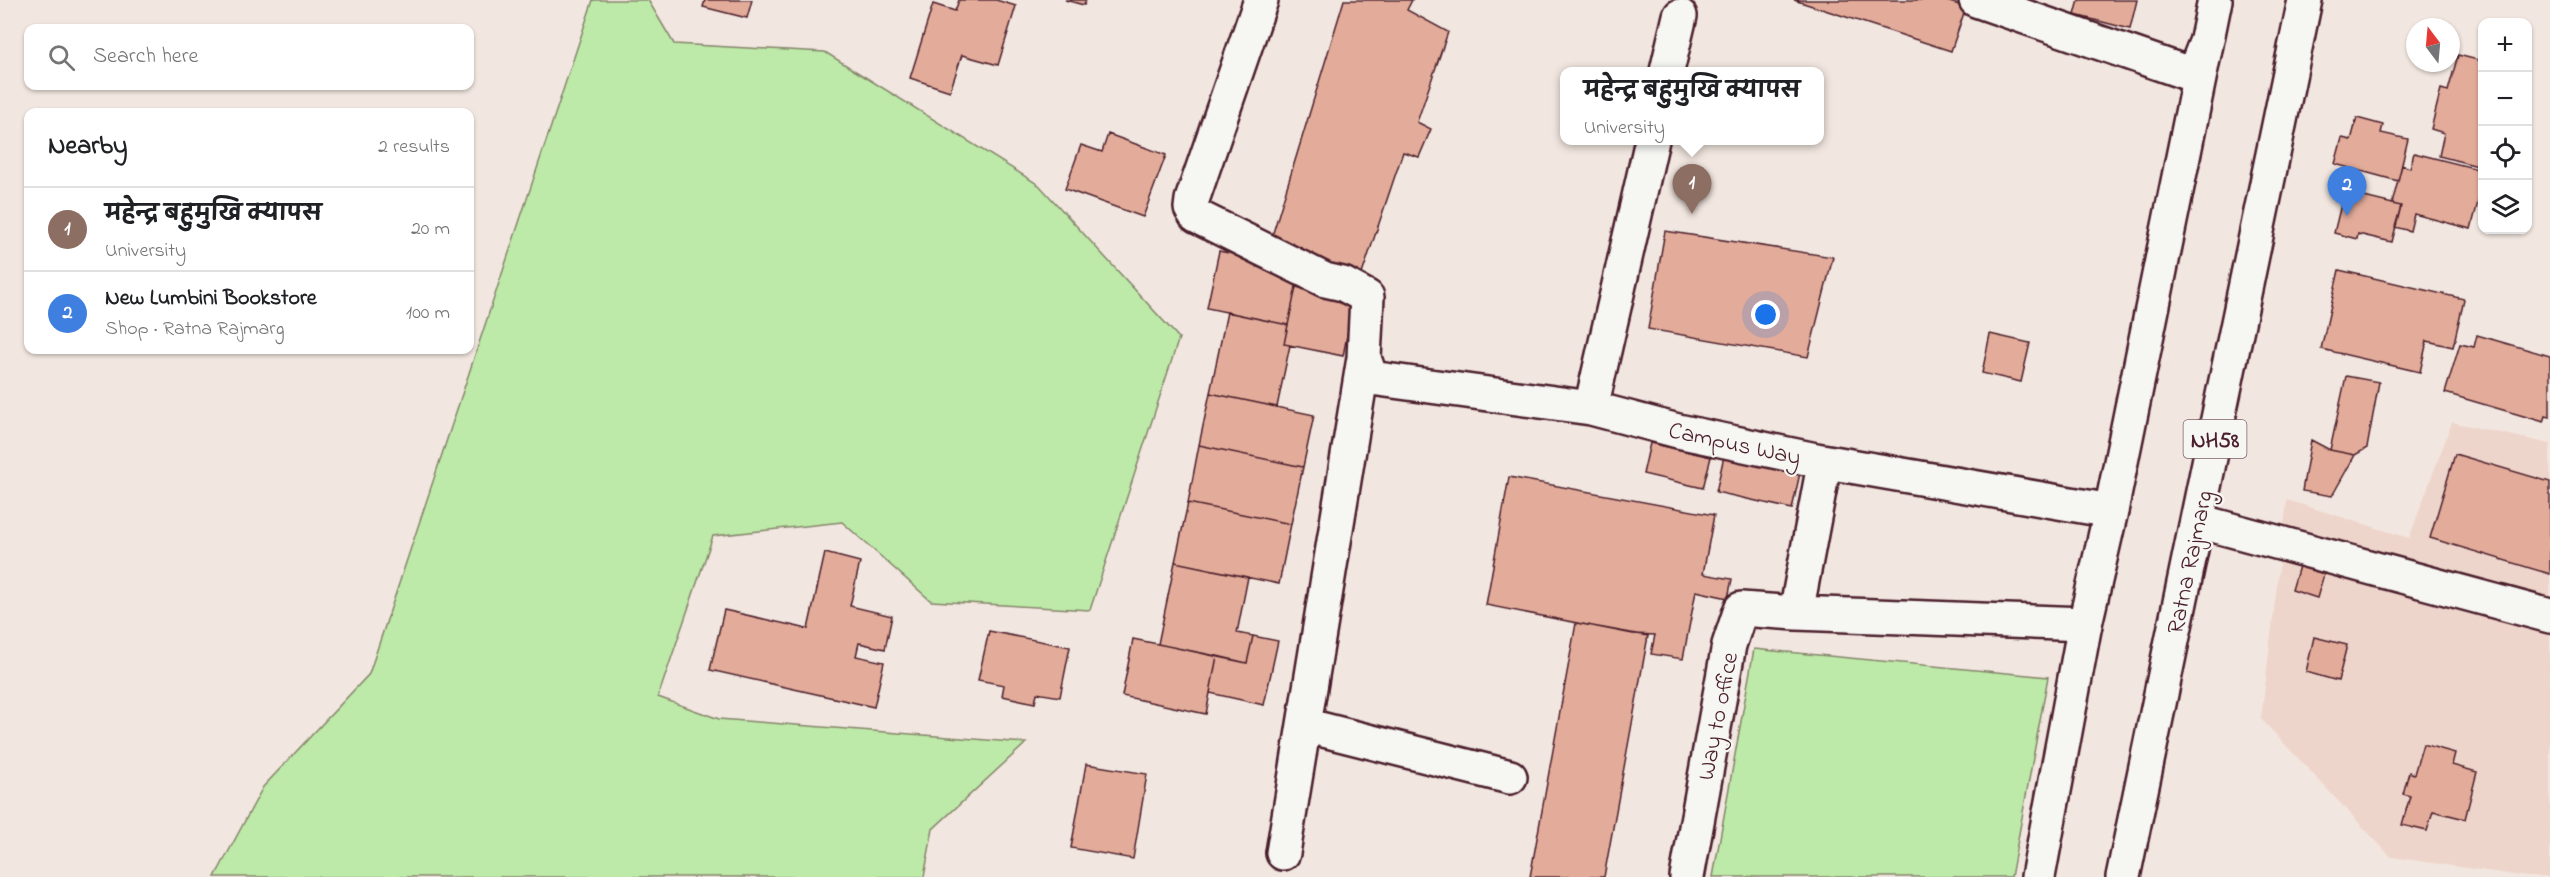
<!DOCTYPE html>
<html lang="en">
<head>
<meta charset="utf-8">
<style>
	:root { --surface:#fff; --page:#f2f2f2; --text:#202124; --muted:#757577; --line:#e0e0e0; --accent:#db2777 }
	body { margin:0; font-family:"Indie Flower","Playpen Sans Deva",sans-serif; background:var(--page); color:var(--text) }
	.controls { position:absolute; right:18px; top:18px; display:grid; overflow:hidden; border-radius:12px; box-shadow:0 2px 4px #0004 }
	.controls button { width:54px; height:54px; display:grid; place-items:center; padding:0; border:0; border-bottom:2px solid var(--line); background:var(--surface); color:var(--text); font:30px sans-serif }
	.compass { position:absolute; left:2406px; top:18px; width:54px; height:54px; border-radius:50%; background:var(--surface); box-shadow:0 2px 4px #0004; rotate:344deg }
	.you { position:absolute; left:1766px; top:315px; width:21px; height:21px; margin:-15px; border:4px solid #fff; border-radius:50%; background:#1a73e8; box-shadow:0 0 0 9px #1a73e833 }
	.badge { display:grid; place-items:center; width:39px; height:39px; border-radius:50%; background:var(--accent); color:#fff; font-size:20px; font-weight:700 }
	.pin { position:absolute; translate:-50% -50px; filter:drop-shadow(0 2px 3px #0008) }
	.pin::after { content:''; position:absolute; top:32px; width:21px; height:18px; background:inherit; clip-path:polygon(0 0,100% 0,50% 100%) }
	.popup { position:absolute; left:1560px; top:67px; width:264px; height:78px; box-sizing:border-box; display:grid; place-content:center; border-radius:12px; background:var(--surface); filter:drop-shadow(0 2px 4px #0005); font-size:20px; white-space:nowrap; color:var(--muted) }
	.popup b { font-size:22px; color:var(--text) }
	.popup::after { content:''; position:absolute; left:50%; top:100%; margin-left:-12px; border:12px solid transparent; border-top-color:var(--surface) }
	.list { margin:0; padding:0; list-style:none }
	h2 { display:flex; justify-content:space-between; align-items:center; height:78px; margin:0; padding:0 24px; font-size:26px }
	h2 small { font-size:20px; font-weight:400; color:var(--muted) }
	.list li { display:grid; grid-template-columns:39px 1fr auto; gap:18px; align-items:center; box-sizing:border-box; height:84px; padding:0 24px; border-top:2px solid var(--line) }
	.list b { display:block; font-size:22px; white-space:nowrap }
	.list p { margin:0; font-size:20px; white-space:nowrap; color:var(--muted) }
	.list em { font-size:20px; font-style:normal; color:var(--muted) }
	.icon { flex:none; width:33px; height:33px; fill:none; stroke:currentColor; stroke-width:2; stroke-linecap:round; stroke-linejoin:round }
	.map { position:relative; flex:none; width:2550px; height:877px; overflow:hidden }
	.search { position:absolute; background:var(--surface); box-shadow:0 2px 4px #0004; left:24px; top:24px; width:450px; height:66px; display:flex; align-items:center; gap:15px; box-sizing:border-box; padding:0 21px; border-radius:12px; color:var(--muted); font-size:22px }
	.panel { position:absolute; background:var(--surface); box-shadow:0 2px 4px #0004; left:24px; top:108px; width:450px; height:246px; border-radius:12px }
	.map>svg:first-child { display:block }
	.built { fill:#eed5cb }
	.green { fill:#bdeaa8; stroke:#84846a; stroke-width:1.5 }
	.building { fill:#e3ac9a; stroke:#4a1f2b; stroke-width:1.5 }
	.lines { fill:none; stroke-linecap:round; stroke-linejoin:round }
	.minor-casing { stroke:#4a1f2b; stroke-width:38 }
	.highway-casing { stroke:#4a1f2b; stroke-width:38 }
	.minor { stroke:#f6f6f2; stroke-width:33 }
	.highway { stroke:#f6f6f2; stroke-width:33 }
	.labels { text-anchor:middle; stroke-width:4.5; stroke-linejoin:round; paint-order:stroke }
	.shield { fill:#f6f6f2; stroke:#7e6067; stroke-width:1.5 }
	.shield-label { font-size:22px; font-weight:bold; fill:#4a1f2b }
	.street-label { font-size:24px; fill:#4a1f2b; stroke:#f6f6f2 }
</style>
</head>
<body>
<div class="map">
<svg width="2550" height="877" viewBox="0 0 2550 877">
	<rect width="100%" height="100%" fill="#f2e7e0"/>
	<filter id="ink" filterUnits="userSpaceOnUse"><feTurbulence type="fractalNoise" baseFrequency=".0167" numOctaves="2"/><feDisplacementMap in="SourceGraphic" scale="12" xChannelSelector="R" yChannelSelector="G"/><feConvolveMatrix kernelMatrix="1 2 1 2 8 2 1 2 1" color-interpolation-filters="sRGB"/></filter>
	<g filter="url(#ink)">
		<!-- built -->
		<path class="built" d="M 2452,422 L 2550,444 L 2550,877 L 2527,877 L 2391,857 L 2261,719 L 2287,500 L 2409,538 Z"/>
		<!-- green -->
		<path class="green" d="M 593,0 L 648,0 L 674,44 L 825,52 L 1039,185 L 1179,338 L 1090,610 L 931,601 L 842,522 L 713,536 L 658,697 L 719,719 L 1026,743 L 933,829 L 924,877 L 215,877 L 263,787 L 369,674 Z
			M 1754,649 L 2048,677 L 2011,877 L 1713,877 Z"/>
		<!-- building -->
		<path class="building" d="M 705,0 L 752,0 L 747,18 L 703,7 Z
			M 959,0 L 996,0 L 1016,6 L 998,65 L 962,55 L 950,91 L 910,78 L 933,4 L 955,11 Z
			M 1065,0 L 1086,0 L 1084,5 Z
			M 1344,0 L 1412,0 L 1407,10 L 1448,32 L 1417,122 L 1431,129 L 1419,157 L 1403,152 L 1361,277 L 1269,246 Z
			M 1794,0 L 1943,0 L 1966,7 L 1951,51 Z
			M 2079,0 L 2137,0 L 2130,29 L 2075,15 Z
			M 2458,55 L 2482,61 L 2482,146 L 2478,166 L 2439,156 L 2444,133 L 2431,129 L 2441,89 L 2448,91 Z
			M 2357,118 L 2383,125 L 2381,133 L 2408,139 L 2398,181 L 2335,164 L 2342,138 L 2351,140 Z
			M 1108,134 L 1166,155 L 1143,217 L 1065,189 L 1081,145 L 1102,152 Z
			M 2414,153 L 2482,170 L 2482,187 L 2471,229 L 2414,214 L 2410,231 L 2395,227 L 2401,206 L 2392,204 L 2402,165 L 2410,168 Z
			M 2344,192 L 2401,206 L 2392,242 L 2358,234 L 2357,239 L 2334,233 Z
			M 1665,231 L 1833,257 L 1808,357 L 1648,329 Z
			M 1219,251 L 1300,268 L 1288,325 L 1207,308 Z
			M 2339,270 L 2464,299 L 2453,347 L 2427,341 L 2420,372 L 2321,349 Z
			M 1296,287 L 1354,299 L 1343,356 L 1284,344 Z
			M 1227,312 L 1288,325 L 1284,344 L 1290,345 L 1277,407 L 1210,393 Z
			M 1990,334 L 2030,343 L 2021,382 L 1982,373 Z
			M 2477,335 L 2550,356 L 2550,417 L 2546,416 L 2544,422 L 2445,393 L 2460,344 L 2474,347 Z
			M 2346,376 L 2379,382 L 2367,448 L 2355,455 L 2330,450 Z
			M 1210,393 L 1314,415 L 1303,467 L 1199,445 Z
			M 2311,440 L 2330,450 L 2355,455 L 2332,496 L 2302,491 Z
			M 1650,443 L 1711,457 L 1703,488 L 1643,474 Z
			M 1199,445 L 1303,467 L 1291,524 L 1188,503 Z
			M 2455,454 L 2550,482 L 2550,574 L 2430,538 Z
			M 1724,456 L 1800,473 L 1792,509 L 1716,492 Z
			M 1509,477 L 1714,515 L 1703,574 L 1732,579 L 1728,598 L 1696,591 L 1683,659 L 1651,654 L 1655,635 L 1633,634 L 1486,605 Z
			M 1188,503 L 1291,524 L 1279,584 L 1175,562 Z
			M 825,553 L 860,562 L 850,606 L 892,616 L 885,649 L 859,643 L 856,656 L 884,662 L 874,707 L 710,670 L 724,610 L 808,629 Z
			M 1175,562 L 1248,577 L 1237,633 L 1253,636 L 1247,663 L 1158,644 Z
			M 2299,566 L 2324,574 L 2317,598 L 2292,590 Z
			M 1576,623 L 1648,636 L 1604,877 L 1530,877 Z
			M 989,631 L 1070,647 L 1060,697 L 1037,693 L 1035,703 L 1002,696 L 1004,685 L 978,680 Z
			M 1253,636 L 1278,641 L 1264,705 L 1210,693 L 1217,656 L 1247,663 Z
			M 2314,637 L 2347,645 L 2338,681 L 2306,672 Z
			M 1133,639 L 1217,656 L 1206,714 L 1122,696 Z
			M 2423,744 L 2455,753 L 2452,765 L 2477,772 L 2465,819 L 2433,811 L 2427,831 L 2402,825 L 2410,796 L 2403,794 L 2409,772 L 2414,774 Z
			M 1086,764 L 1147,774 L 1133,859 L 1071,848 Z"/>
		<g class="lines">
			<defs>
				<path id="minor" d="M 1261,0 L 1192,200 L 1191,208 L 1196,216 L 1325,280 L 1343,284 L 1367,297 L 1364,358 L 1371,378 L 1591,408
					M 1976,0 L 2193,75 L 2205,45
					M 1667,71 L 1680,16
					M 1652,140 L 1591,408 L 1678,431 L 1816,460 L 1822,464 L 1823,470 L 1796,613 L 2085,624
					M 1816,460 L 2111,511
					M 2198,521 L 2550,616
					M 1304,725 L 1510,777
					M 1283,853 L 1364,358
					M 1687,877 L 1729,645 L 1741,609 L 1796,613"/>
				<path id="highway" d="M 2038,877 L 2085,624 L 2111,511 L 2215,0
					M 2123,877 L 2305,0"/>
			</defs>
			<!-- minor casing -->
			<use href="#minor" class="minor-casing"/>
			<!-- highway casing -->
			<use href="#highway" class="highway-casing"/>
			<!-- minor -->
			<use href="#minor" class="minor"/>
			<!-- highway -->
			<use href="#highway" class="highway"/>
		</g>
	</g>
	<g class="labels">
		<!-- shield labels -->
		<rect class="shield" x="2183.5" y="420" width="63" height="38" rx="4.5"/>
		<g class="shield-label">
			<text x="2215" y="447">NH58</text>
		</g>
		<!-- street labels -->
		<g class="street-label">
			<text transform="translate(1735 443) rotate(12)" y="8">Campus Way</text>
			<text transform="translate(2189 562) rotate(-78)" y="8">Ratna Rajmarg</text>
			<text transform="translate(1717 716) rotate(-79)" y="8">Way to office</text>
		</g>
	</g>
</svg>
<div class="controls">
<button>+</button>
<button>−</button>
<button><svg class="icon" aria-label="locate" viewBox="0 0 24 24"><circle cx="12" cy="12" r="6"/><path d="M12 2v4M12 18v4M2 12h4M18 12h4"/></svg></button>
<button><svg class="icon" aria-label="layers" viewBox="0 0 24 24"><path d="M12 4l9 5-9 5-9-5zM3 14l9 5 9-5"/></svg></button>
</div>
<svg class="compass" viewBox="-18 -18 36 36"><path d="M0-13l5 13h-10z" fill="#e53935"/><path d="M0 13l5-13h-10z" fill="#757577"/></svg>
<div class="you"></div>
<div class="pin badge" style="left:1692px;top:214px;background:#8d6e63">1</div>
<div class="popup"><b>महेन्द्र बहुमुखि क्यापस</b>University</div>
<div class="pin badge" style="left:2347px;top:216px;background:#3f7fe0">2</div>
<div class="search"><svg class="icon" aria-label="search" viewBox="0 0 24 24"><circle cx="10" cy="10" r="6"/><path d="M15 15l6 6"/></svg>Search here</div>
<section class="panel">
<h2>Nearby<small>2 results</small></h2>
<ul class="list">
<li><span class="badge" style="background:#8d6e63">1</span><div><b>महेन्द्र बहुमुखि क्यापस</b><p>University</p></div><em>20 m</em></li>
<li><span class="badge" style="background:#3f7fe0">2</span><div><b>New Lumbini Bookstore</b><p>Shop · Ratna Rajmarg</p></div><em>100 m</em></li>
</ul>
</section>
</div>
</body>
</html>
